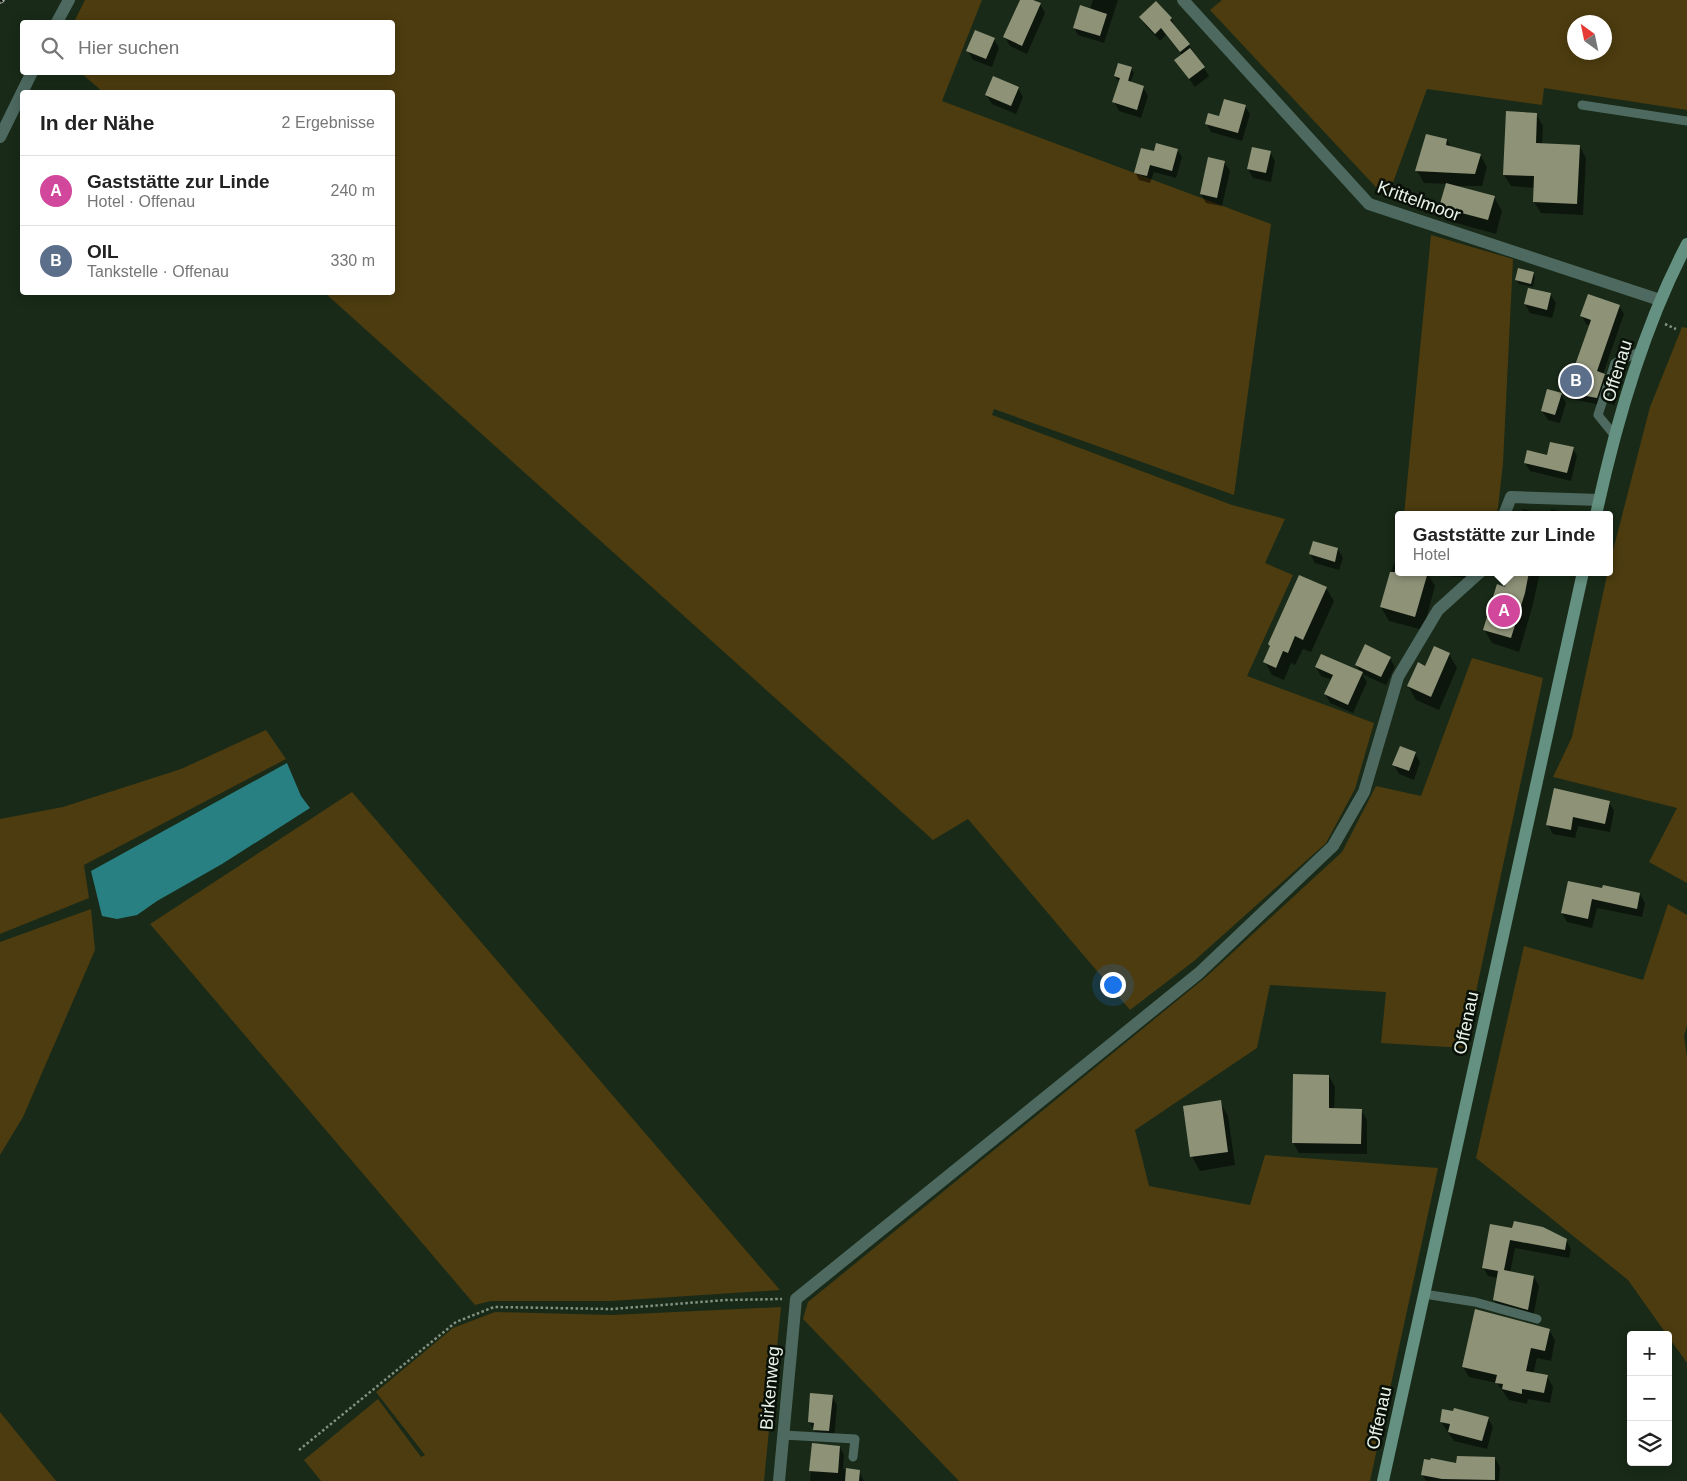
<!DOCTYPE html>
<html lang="de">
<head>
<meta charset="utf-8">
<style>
	:root { --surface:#fff; --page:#f6f6f6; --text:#222; --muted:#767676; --line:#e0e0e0; --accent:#db2777 }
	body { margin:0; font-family:Helvetica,sans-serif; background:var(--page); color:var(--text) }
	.controls { position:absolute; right:15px; bottom:15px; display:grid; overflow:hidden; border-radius:5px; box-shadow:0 2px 12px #0003 }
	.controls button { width:45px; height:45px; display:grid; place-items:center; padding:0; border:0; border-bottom:1px solid var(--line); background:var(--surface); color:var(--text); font:25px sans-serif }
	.compass { position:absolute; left:1567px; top:15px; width:45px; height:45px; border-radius:50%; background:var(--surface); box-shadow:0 2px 12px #0003; rotate:327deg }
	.you { position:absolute; left:1112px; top:984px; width:18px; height:18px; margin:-12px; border:4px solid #fff; border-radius:50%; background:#1a73e8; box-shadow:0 0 0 8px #1a73e833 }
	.badge { display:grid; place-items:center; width:32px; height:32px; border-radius:50%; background:var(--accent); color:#fff; font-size:16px; font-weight:700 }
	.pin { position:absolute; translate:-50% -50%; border:2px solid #fff; box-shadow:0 1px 5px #0006 }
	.popup { position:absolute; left:1395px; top:511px; width:218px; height:65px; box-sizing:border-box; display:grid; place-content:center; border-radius:5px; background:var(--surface); filter:drop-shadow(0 1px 4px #0005); font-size:16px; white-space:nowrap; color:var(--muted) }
	.popup b { font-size:19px; color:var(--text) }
	.popup::after { content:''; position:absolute; left:50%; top:100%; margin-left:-10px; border:10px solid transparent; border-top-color:var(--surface) }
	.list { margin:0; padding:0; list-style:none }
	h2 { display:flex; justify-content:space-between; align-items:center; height:65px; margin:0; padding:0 20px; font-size:21px }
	h2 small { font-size:16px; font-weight:400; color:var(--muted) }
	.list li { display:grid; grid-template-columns:32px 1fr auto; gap:15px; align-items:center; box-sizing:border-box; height:70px; padding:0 20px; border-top:1px solid var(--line) }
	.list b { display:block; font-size:19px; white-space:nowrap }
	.list p { margin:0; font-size:16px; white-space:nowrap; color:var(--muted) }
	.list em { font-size:16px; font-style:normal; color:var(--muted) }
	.icon { flex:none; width:28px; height:28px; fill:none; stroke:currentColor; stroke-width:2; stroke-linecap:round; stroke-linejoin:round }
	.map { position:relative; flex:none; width:1687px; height:1481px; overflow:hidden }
	.search { position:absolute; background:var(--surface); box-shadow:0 2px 12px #0003; left:20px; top:20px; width:375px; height:55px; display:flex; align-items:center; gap:12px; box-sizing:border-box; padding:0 18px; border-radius:5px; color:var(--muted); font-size:19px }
	.panel { position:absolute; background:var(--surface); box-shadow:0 2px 12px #0003; left:20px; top:90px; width:375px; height:205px; border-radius:5px }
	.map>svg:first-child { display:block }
	.green { fill:#4d3c0f; fill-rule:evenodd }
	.water { fill:#298082 }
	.shadow { fill:#0007 }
	.building { fill:#8e9277 }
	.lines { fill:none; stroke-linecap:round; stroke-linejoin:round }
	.path { stroke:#849283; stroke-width:2.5; stroke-dasharray:2.5 2.5; stroke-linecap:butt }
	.service { stroke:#4e6a60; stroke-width:9 }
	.minor { stroke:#4e6a60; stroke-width:12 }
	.secondary { stroke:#649181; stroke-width:12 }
	.rail-casing { stroke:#9fac9e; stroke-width:5.5 }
	.rail { stroke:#091008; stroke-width:4; stroke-dasharray:11; stroke-linecap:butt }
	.labels { text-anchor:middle; stroke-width:5; stroke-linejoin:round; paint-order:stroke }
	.street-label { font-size:18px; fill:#e8f3e7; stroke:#091008 }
</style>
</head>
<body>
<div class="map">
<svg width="1687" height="1481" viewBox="0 0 1687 1481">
	<rect width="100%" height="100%" fill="#192a18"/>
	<!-- green -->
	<path class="green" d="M 85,0 L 982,0 L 942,101 L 1271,224 L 1234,495 L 994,409 L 992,415 L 1232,505 L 1285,519 L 1265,563 L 1293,575 L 1247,676 L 1374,723 L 1355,789 L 1326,843 L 1194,961 L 1130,1010 L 968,819 L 933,840 L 325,293 L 392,292 L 392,92 L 103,92 L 81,73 L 392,72 L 392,22 L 74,22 Z
		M 1222,0 L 1687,0 L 1687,110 L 1544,88 L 1542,105 L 1427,89 L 1387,199 L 1210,10 ZM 1604,22 L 1604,52 L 1574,52 L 1574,22 Z
		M 1431,235 L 1513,259 L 1503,463 L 1498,508 L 1496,515 L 1404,515 Z
		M 1682,327 L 1687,328 L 1687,883 L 1649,862 L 1677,808 L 1553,777 L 1572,737 L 1609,566 L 1650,407 Z
		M 1472,658 L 1543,678 L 1464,1048 L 1381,1043 L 1386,992 L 1270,985 L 1257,1048 L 1135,1130 L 1149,1186 L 1250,1205 L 1265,1155 L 1438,1168 L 1370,1481 L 959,1481 L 803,1319 L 808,1302 L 1206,977 L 1342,852 L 1376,786 L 1421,796 Z
		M 266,730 L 286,759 L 84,865 L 89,898 L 0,934 L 0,819 L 63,807 L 181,769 Z
		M 352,792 L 780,1290 L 611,1301 L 491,1301 L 475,1305 L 150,924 Z
		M 1668,904 L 1687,915 L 1687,1026 L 1684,1036 L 1687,1056 L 1687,1363 L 1628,1280 L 1476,1158 L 1524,946 L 1643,980 Z
		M 91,909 L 95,950 L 23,1117 L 0,1155 L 0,942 Z
		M 781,1307 L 764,1481 L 321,1481 L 304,1460 L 378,1399 L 421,1457 L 425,1455 L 376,1392 L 453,1328 L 495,1312 L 612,1315 Z
		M 0,1412 L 56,1481 L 0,1481 Z"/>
	<!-- water -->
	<path class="water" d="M 287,763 L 301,796 L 310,808 L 222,864 L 157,901 L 137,915 L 117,919 L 102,916 L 91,871 Z"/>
	<!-- shadow -->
	<path class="shadow" d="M 1022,0 L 1030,0 L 1040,4 L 1045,13 L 1027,54 L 1010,46 L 1005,37 Z
		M 1093,0 L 1118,0 L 1104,43 L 1078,35 L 1074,28 L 1090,10 Z
		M 1140,17 L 1171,18 L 1175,26 L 1174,27 L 1189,45 L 1209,76 L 1195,87 L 1176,61 L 1182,55 L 1166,35 L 1160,41 L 1145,25 Z
		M 994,39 L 999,48 L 992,67 L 973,60 L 968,51 Z
		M 1131,68 L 1134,73 L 1130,83 L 1143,87 L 1148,96 L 1141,118 L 1119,111 L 1114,102 L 1120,81 L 1117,80 L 1115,76 Z
		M 1018,88 L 1023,97 L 1016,114 L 992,104 L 986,95 Z
		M 1245,106 L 1250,114 L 1242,141 L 1211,132 L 1207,124 Z
		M 1536,114 L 1543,126 L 1542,145 L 1580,147 L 1586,158 L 1583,215 L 1541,213 L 1534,202 L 1535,188 L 1511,186 L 1504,175 Z
		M 1447,140 L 1451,147 L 1480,155 L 1487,167 L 1482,186 L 1452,186 L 1494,197 L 1502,211 L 1496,234 L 1449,221 L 1441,207 L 1447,184 L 1424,183 L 1417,171 Z
		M 1177,150 L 1182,157 L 1176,178 L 1154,172 L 1150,183 L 1139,180 L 1135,172 L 1155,153 Z
		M 1270,152 L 1275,161 L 1271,182 L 1253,178 L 1248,169 Z
		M 1224,162 L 1230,171 L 1222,206 L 1206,203 L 1201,194 Z
		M 1533,273 L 1535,277 L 1533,287 L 1519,284 L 1516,280 Z
		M 1550,294 L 1556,303 L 1552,318 L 1530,313 L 1525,304 Z
		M 1589,296 L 1619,306 L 1624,314 L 1603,374 L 1608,382 L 1601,405 L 1571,399 L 1566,391 L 1591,326 L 1586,324 L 1582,316 Z
		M 1618,378 L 1621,382 L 1614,406 L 1610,401 Z
		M 1561,394 L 1566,403 L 1560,423 L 1548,420 L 1542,411 Z
		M 1573,449 L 1577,456 L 1571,481 L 1530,471 L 1525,463 Z
		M 1523,509 L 1549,515 L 1522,515 Z
		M 1551,509 L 1579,515 L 1550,515 Z
		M 1338,549 L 1343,558 L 1339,570 L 1315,563 L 1310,554 Z
		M 1394,563 L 1399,564 L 1399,572 L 1427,572 L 1435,586 L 1423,630 L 1389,621 L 1381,607 Z
		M 1439,572 L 1466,572 L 1465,578 L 1440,575 Z
		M 1510,572 L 1540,572 L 1532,608 L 1519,652 L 1492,643 L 1484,629 L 1506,588 Z
		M 1326,588 L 1334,601 L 1311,652 L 1303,649 L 1295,665 L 1291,663 L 1284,680 L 1272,675 L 1265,662 Z
		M 1449,654 L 1457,668 L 1439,710 L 1416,700 L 1408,686 Z
		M 1390,658 L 1395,667 L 1386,685 L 1362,674 L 1367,682 L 1353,713 L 1330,703 L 1325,694 L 1332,680 L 1321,676 L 1316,667 L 1361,673 L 1356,665 Z
		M 1415,753 L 1420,762 L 1414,780 L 1399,774 L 1394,765 Z
		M 1609,802 L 1614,811 L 1610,832 L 1578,826 L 1575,838 L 1553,834 L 1548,825 Z
		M 1603,890 L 1640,894 L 1645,903 L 1642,917 L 1597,908 L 1592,928 L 1567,922 L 1562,913 Z
		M 1329,1076 L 1335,1087 L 1334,1110 L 1361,1110 L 1367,1120 L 1367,1154 L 1299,1153 L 1293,1142 Z
		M 1220,1102 L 1228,1116 L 1235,1165 L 1200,1171 L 1192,1157 Z
		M 1491,1225 L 1566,1240 L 1571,1249 L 1569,1258 L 1515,1248 L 1510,1273 L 1534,1277 L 1539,1286 L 1533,1318 L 1499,1309 L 1494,1300 L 1498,1278 L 1488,1276 L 1483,1267 Z
		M 1549,1330 L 1555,1340 L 1551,1361 L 1537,1358 L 1533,1374 L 1547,1376 L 1553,1387 L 1550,1403 L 1528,1399 L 1527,1404 L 1509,1400 L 1497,1383 L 1469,1377 L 1463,1367 Z
		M 832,1396 L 837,1405 L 834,1440 L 820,1439 L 809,1422 Z
		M 1488,1418 L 1493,1427 L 1487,1449 L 1454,1441 L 1441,1422 Z
		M 813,1444 L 840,1447 L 844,1455 L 843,1469 L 859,1471 L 864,1481 L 810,1481 Z
		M 1495,1458 L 1500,1467 L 1499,1481 L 1426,1481 L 1422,1474 L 1458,1464 Z"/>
	<!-- building -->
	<path class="building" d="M 1020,0 L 1033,0 L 1041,3 L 1022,46 L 1003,37 Z
		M 1156,1 L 1172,18 L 1170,20 L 1190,44 L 1180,52 L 1161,28 L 1155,34 L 1139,17 Z
		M 1080,5 L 1107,14 L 1100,36 L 1073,28 Z
		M 975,30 L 995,38 L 986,59 L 966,51 Z
		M 1190,48 L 1205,67 L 1189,79 L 1174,60 Z
		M 1118,63 L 1132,67 L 1128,81 L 1114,76 Z
		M 993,76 L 1019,87 L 1011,106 L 985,95 Z
		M 1120,78 L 1144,86 L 1137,110 L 1112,102 Z
		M 1224,99 L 1246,105 L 1238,133 L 1205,124 L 1208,113 L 1219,116 Z
		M 1506,111 L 1537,113 L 1536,143 L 1580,145 L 1577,204 L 1533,202 L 1534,176 L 1503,175 Z
		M 1426,134 L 1447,139 L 1446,145 L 1481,154 L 1475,174 L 1415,171 Z
		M 1156,143 L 1178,149 L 1172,171 L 1150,165 L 1147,176 L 1134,173 L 1141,148 L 1154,151 Z
		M 1252,147 L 1271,151 L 1266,173 L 1247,169 Z
		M 1208,157 L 1225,161 L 1217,198 L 1200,194 Z
		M 1446,183 L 1495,196 L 1488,220 L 1439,207 Z
		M 1518,268 L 1534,272 L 1531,284 L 1515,280 Z
		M 1528,288 L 1551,293 L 1547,310 L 1524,304 Z
		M 1588,294 L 1620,305 L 1597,371 L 1605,374 L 1597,398 L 1565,392 L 1572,367 L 1574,368 L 1591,320 L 1580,316 Z
		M 1547,389 L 1562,393 L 1555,415 L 1541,411 Z
		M 1550,442 L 1574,447 L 1567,473 L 1524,463 L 1527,450 L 1547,455 Z
		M 1313,541 L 1338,548 L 1335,562 L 1309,554 Z
		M 1390,572 L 1428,572 L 1415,617 L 1380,607 Z
		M 1508,572 L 1529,572 L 1525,593 L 1511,638 L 1483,630 L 1497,584 L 1505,587 Z
		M 1299,575 L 1327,587 L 1303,640 L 1295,636 L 1288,653 L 1283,651 L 1276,668 L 1263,662 L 1270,646 L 1268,644 Z
		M 1365,644 L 1391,657 L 1381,677 L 1355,665 Z
		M 1434,646 L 1450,653 L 1431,697 L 1407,686 L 1418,662 L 1425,666 Z
		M 1321,654 L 1363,672 L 1348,705 L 1324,694 L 1333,675 L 1315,667 Z
		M 1400,746 L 1416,752 L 1409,771 L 1392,765 Z
		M 1554,788 L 1610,801 L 1605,824 L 1573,817 L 1571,830 L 1546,825 Z
		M 1568,881 L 1602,888 L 1603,885 L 1640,893 L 1637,909 L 1592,899 L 1588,919 L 1561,913 Z
		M 1293,1074 L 1329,1075 L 1329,1108 L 1362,1109 L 1361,1144 L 1292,1143 Z
		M 1221,1100 L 1228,1152 L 1190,1157 L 1183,1106 Z
		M 1514,1221 L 1543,1227 L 1567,1239 L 1565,1250 L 1510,1240 L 1504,1270 L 1534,1276 L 1528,1310 L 1493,1300 L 1498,1271 L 1482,1268 L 1490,1224 L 1512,1228 Z
		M 1475,1309 L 1550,1329 L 1545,1351 L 1531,1348 L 1526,1371 L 1548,1375 L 1544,1393 L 1522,1389 L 1522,1394 L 1502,1389 L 1503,1384 L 1495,1383 L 1497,1375 L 1462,1367 Z
		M 810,1393 L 833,1395 L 829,1431 L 813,1430 L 814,1423 L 808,1422 Z
		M 1454,1408 L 1489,1417 L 1482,1441 L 1448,1432 L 1450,1424 L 1440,1422 L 1442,1409 L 1453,1411 Z
		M 812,1443 L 840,1446 L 838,1473 L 809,1471 Z
		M 1457,1456 L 1495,1457 L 1495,1480 L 1442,1479 L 1421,1475 L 1424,1459 L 1430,1460 L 1431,1458 L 1456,1463 Z
		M 846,1468 L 860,1470 L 859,1481 L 845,1481 Z"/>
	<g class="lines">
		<!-- path -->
		<path class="path" d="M 1665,324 L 1676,329
			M 299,1450 L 456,1322 L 494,1307 L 612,1309 L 726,1300 L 782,1299"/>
		<!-- service -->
		<path class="service" d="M 1582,105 L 1687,121
			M 1615,436 L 1598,415 L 1615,363 L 1641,351
			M 1424,1294 L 1475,1302 L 1537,1319
			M 783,1435 L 855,1439 L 853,1457"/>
		<!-- minor -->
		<path class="minor" d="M 1183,0 L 1369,204 L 1660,300
			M 57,22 L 69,0
			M 0,137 L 32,72
			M 1504,515 L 1511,497 L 1599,500
			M 779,1481 L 796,1299 L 1199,973 L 1333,846 L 1364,792 L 1398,677 L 1438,610 L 1480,572"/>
		<!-- secondary -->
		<path class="secondary" d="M 1596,515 C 1616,422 1643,328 1687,244
			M 1383,1481 L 1583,572"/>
		<defs>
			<path id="rail" d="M 0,1 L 2,0"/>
		</defs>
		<!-- rail casing -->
		<use href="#rail" class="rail-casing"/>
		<!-- rail -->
		<use href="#rail" class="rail"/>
	</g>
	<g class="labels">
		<!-- street labels -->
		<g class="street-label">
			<text transform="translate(1419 201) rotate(20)" y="6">Krittelmoor</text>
			<text transform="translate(1617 371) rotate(-73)" y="6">Offenau</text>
			<text transform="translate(1466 1023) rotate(-78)" y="6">Offenau</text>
			<text transform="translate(770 1388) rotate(-85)" y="6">Birkenweg</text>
			<text transform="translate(1379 1418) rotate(-78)" y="6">Offenau</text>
		</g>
	</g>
</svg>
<div class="controls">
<button>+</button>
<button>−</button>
<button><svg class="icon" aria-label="layers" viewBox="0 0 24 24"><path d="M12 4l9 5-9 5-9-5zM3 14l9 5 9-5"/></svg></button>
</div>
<svg class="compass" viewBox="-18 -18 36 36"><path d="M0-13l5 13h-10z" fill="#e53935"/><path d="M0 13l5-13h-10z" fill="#767676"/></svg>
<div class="you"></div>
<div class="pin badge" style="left:1504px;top:611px;background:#d1479c">A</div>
<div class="popup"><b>Gaststätte zur Linde</b>Hotel</div>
<div class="pin badge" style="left:1576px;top:381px;background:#5c6f8a">B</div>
<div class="search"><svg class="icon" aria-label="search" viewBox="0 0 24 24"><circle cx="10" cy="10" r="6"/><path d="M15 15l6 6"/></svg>Hier suchen</div>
<section class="panel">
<h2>In der Nähe<small>2 Ergebnisse</small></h2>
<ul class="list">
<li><span class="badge" style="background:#d1479c">A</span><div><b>Gaststätte zur Linde</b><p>Hotel · Offenau</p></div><em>240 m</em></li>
<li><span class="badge" style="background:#5c6f8a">B</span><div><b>OIL</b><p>Tankstelle · Offenau</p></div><em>330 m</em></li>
</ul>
</section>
</div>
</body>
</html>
